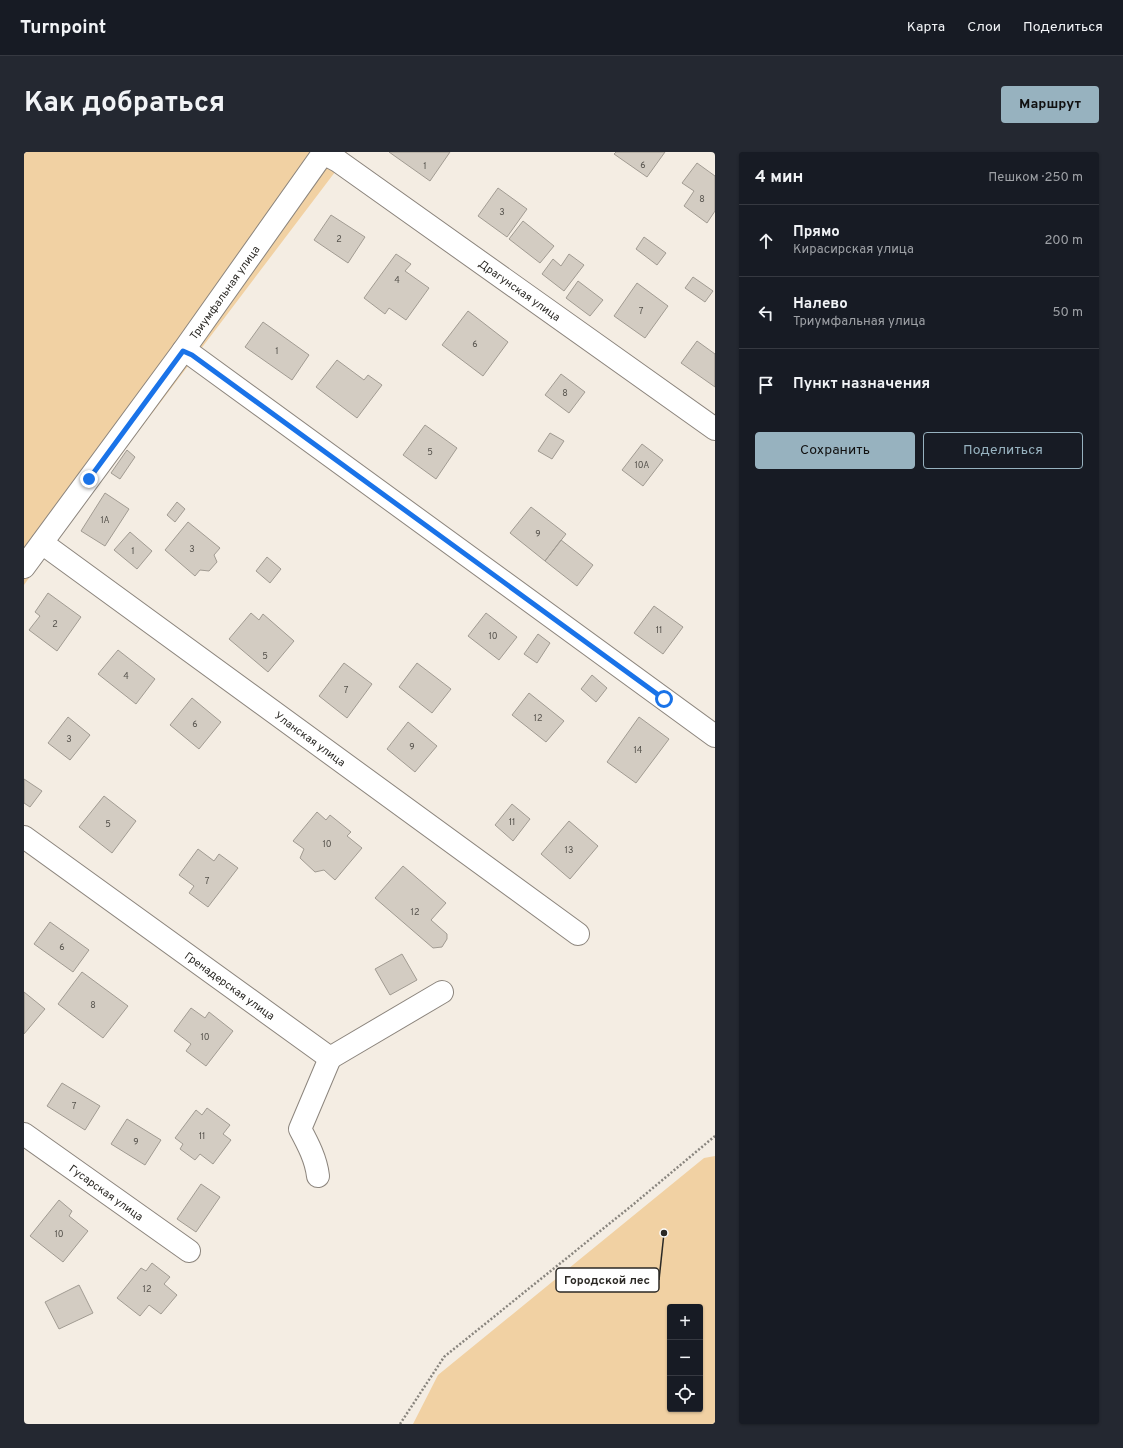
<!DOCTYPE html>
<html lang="ru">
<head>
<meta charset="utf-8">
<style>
	:root { --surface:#171b24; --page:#242831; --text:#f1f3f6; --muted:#9ea1a6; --line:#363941; --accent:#97b2bf }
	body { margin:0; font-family:Overpass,sans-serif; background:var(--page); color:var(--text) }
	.controls { position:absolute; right:12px; bottom:12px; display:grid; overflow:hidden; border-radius:4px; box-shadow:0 1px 3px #0004 }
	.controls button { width:36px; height:36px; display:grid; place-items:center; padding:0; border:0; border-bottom:1px solid var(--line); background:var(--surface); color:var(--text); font:20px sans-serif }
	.stop { position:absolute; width:12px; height:12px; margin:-9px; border:3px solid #1a73e8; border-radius:50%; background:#fff }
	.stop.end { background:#1a73e8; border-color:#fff; box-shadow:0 1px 4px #0008 }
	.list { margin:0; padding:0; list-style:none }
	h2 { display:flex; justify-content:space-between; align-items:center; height:52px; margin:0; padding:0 16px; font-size:17px }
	h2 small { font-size:13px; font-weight:400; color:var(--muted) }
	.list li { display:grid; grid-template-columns:26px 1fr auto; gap:12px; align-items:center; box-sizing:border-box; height:72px; padding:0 16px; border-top:1px solid var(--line) }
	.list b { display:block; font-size:15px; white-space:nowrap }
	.list p { margin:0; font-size:13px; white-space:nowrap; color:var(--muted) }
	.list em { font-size:13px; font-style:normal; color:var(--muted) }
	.actions { display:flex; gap:8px; padding:12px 16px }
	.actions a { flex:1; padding:9px 0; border:1px solid var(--accent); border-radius:4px; text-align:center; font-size:14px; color:var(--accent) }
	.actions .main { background:var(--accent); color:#111 }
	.icon { flex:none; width:22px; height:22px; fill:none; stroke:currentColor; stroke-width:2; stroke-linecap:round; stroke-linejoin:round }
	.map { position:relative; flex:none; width:691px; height:1272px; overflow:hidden; border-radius:4px }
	header { display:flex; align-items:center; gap:24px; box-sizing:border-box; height:56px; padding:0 20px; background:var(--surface); border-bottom:1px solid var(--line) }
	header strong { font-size:19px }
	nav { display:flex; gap:22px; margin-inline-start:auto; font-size:14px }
	.intro { display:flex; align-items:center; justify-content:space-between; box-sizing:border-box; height:96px; padding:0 24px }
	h1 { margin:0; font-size:28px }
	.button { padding:10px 18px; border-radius:4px; background:var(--accent); color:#111; font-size:14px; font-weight:700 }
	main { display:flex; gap:24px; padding:0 24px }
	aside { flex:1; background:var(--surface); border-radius:4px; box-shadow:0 1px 3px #0004 }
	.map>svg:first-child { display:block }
	.green { fill:#f1d1a3; fill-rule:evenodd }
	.building { fill:#d3ccc2; stroke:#a19b92 }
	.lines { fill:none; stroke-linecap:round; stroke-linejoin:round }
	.minor-casing { stroke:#8c857d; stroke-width:24 }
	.path { stroke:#89857e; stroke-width:2.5; stroke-dasharray:2 2; stroke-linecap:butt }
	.minor { stroke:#fff; stroke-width:22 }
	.route { stroke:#1a73e8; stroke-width:5 }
	.labels { text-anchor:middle; stroke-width:3.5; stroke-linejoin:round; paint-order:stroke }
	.number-label { font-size:9px; fill:#55524c }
	.street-label { font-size:11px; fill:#2b2925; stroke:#fff }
	.leader { fill:none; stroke:#2b2925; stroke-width:1.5 }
	.callout-dot { fill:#2b2925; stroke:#fff; stroke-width:1.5 }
	.callout { fill:#fff; stroke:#2b2925; stroke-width:1.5 }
	.callout-label { font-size:12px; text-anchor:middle; font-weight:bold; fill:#2b2925 }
</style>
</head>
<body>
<header>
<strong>Turnpoint</strong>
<nav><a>Карта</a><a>Слои</a><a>Поделиться</a></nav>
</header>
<div class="intro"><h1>Как добраться</h1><a class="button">Маршрут</a></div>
<main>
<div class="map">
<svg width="691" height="1272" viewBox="0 0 691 1272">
	<rect width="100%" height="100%" fill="#f4ede3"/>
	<!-- green -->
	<path class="green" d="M 0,0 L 323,0 L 311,20 L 26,396 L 0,433 Z
		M 691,1004 L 691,1272 L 389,1272 L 414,1223 L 680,1006 ZM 646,1155 L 676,1155 L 676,1257 L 646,1257 Z"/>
	<!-- building -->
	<path class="building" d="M 365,0 L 426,0 L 406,29 Z
		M 592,0 L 641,0 L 623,25 L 590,2 Z
		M 673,11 L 691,24 L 691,59 L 683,71 L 660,54 L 670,39 L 658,31 Z
		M 474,36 L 503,57 L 483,85 L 454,64 Z
		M 307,63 L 341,85 L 324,111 L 290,88 Z
		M 499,69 L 530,94 L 516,111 L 485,87 Z
		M 620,85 L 642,101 L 633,113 L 612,97 Z
		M 372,102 L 387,112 L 381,119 L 405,136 L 382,168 L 365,156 L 361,162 L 340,146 Z
		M 545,102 L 560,113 L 540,139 L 518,122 L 529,107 L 537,114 Z
		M 669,125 L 689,139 L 681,150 L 661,136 Z
		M 554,129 L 579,148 L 566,164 L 542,146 Z
		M 613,131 L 644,154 L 621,186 L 590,164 Z
		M 444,159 L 484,190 L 459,224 L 418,193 Z
		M 239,170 L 285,203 L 268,228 L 221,195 Z
		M 673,189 L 691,202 L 691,235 L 657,211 Z
		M 313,208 L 340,228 L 344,223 L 358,233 L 333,266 L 292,235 Z
		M 537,222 L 561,240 L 545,261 L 521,243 Z
		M 401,273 L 433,296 L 412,327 L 379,303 Z
		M 526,281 L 540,289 L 528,307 L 514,299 Z
		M 618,292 L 639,308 L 619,334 L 598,318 Z
		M 103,298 L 111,305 L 96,327 L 87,321 Z
		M 81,341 L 105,357 L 81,394 L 57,379 Z
		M 153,350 L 161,357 L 151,370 L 143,363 Z
		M 507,355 L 542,382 L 521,409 L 486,381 Z
		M 164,370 L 196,396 L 190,403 L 193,410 L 185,419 L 176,418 L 171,424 L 141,398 Z
		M 106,380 L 128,399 L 113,417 L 90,398 Z
		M 537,388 L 569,413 L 553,434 L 521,409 Z
		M 243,405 L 257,417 L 246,431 L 232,419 Z
		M 24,441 L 57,465 L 33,499 L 5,478 L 16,464 L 11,460 Z
		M 630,454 L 659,475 L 639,502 L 610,481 Z
		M 227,461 L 235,468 L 239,462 L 270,489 L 244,520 L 205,487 Z
		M 462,461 L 493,485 L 475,508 L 444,484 Z
		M 514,482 L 526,491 L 513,511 L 500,502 Z
		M 94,498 L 131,527 L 112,552 L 74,522 Z
		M 320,511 L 348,532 L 323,566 L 295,544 Z
		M 393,511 L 427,537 L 408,561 L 375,535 Z
		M 568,523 L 583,536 L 572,550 L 557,537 Z
		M 505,541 L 540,569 L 522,590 L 488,563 Z
		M 168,546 L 197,570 L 175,597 L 146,573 Z
		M 44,565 L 66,583 L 46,608 L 24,591 Z
		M 615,565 L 645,587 L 612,631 L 583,610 Z
		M 384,570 L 413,594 L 391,620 L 363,597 Z
		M 0,627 L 18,639 L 6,655 L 0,651 Z
		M 80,644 L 112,669 L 88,701 L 55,675 Z
		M 488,652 L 506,667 L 489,689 L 471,673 Z
		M 293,660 L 302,668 L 306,663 L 327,680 L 323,684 L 338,696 L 311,728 L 300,718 L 291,720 L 276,706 L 280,697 L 269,689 Z
		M 545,669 L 574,694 L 546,727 L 517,702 Z
		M 174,697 L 190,709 L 195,702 L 214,716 L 184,755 L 165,741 L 170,734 L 155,723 Z
		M 379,714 L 422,751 L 407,768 L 423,782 L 423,787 L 418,795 L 409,796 L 351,746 Z
		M 26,770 L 65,798 L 49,820 L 10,792 Z
		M 378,802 L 393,828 L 366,843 L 351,817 Z
		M 58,820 L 104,854 L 79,886 L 34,852 Z
		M 0,840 L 21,857 L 0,882 Z
		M 167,856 L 181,866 L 185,860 L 209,879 L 182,914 L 162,899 L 167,892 L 150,879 Z
		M 38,931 L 76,954 L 61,978 L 23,954 Z
		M 183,956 L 206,973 L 199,982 L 207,988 L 189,1012 L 176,1002 L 171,1008 L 156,997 L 159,992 L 151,986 L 172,958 L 178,963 Z
		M 103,967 L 137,988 L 121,1013 L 87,992 Z
		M 177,1032 L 196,1045 L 172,1080 L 153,1067 Z
		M 35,1048 L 48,1059 L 45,1064 L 64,1079 L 39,1110 L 6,1084 Z
		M 128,1111 L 146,1125 L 140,1132 L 153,1143 L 137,1162 L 125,1153 L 116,1164 L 93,1146 L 117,1116 L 122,1119 Z
		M 55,1133 L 69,1161 L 35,1177 L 21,1150 Z"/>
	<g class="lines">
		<defs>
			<g id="minor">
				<path id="s1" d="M 299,1 L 314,9 L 691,277"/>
				<path d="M 159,199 L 168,203 L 691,584"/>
				<path id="s2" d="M 18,391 L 554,782"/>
				<path id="s3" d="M 0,415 L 159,199 L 300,0"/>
				<path id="s4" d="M 0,685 L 306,906 L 418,840"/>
				<path id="s5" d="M 0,982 L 165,1099"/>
				<path d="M 294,1024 C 292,1007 284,992 276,977 L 306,906"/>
			</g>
		</defs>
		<!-- minor casing -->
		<use href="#minor" class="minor-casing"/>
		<!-- path -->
		<path class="path" d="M 376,1272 L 420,1205 L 611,1051 L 691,984"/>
		<!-- minor -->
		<use href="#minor" class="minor"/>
	</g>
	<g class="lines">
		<!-- route -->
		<path class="route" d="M 65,327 L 159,199 L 168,203 L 640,547"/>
	</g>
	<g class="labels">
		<!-- number labels -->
		<g class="number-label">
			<text x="619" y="16">6</text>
			<text x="401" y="17">1</text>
			<text x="678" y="50">8</text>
			<text x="478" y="63">3</text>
			<text x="315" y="90">2</text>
			<text x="373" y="131">4</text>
			<text x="617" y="162">7</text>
			<text x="451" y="195">6</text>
			<text x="253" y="202">1</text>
			<text x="541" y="244">8</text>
			<text x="406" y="303">5</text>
			<text x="618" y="316">10А</text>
			<text x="81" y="371">1А</text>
			<text x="514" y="385">9</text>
			<text x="168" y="400">3</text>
			<text x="109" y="402">1</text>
			<text x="31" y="475">2</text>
			<text x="635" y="481">11</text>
			<text x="469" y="487">10</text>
			<text x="241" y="507">5</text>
			<text x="102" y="527">4</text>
			<text x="322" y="541">7</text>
			<text x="514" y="569">12</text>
			<text x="171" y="575">6</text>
			<text x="45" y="590">3</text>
			<text x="388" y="598">9</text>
			<text x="614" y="601">14</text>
			<text x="488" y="673">11</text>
			<text x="84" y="675">5</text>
			<text x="303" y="695">10</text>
			<text x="545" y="701">13</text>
			<text x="183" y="732">7</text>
			<text x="391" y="763">12</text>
			<text x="38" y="798">6</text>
			<text x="69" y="856">8</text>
			<text x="181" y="888">10</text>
			<text x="50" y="957">7</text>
			<text x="178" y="987">11</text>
			<text x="112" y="993">9</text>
			<text x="35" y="1085">10</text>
			<text x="123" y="1140">12</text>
		</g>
		<!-- street labels -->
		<g class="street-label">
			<text dy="4" stroke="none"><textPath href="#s1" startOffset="240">Драгунская улица</textPath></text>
			<text dy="4" stroke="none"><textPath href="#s3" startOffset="340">Триумфальная улица</textPath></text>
			<text dy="4" stroke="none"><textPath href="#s2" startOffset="332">Уланская улица</textPath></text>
			<text dy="4" stroke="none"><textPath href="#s4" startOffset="254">Гренадерская улица</textPath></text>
			<text dy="4" stroke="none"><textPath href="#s5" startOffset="101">Гусарская улица</textPath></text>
		</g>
	</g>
	<!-- callouts -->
	<path class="leader" d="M640 1081L635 1128"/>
	<circle class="callout-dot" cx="640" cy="1081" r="4"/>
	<rect class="callout" x="532" y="1116" width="103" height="24" rx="4"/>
	<g class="callout-label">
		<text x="583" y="1132">Городской лес</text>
	</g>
</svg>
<div class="controls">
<button>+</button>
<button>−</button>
<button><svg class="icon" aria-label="locate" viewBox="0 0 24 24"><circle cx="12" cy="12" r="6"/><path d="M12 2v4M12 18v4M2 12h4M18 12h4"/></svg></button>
</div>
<div class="stop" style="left:640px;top:547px"></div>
<div class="stop end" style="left:65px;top:327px"></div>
</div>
<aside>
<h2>4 мин<small>Пешком · 250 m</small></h2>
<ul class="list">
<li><svg class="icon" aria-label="ahead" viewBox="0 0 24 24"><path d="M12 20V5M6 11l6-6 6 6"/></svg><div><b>Прямо</b><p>Кирасирская улица</p></div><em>200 m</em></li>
<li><svg class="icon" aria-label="left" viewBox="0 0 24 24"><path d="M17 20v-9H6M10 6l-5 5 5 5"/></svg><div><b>Налево</b><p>Триумфальная улица</p></div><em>50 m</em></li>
<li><svg class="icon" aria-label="arrive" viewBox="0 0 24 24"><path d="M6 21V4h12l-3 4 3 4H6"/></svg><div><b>Пункт назначения</b></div></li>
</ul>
<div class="actions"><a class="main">Сохранить</a><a>Поделиться</a></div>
</aside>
</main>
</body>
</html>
